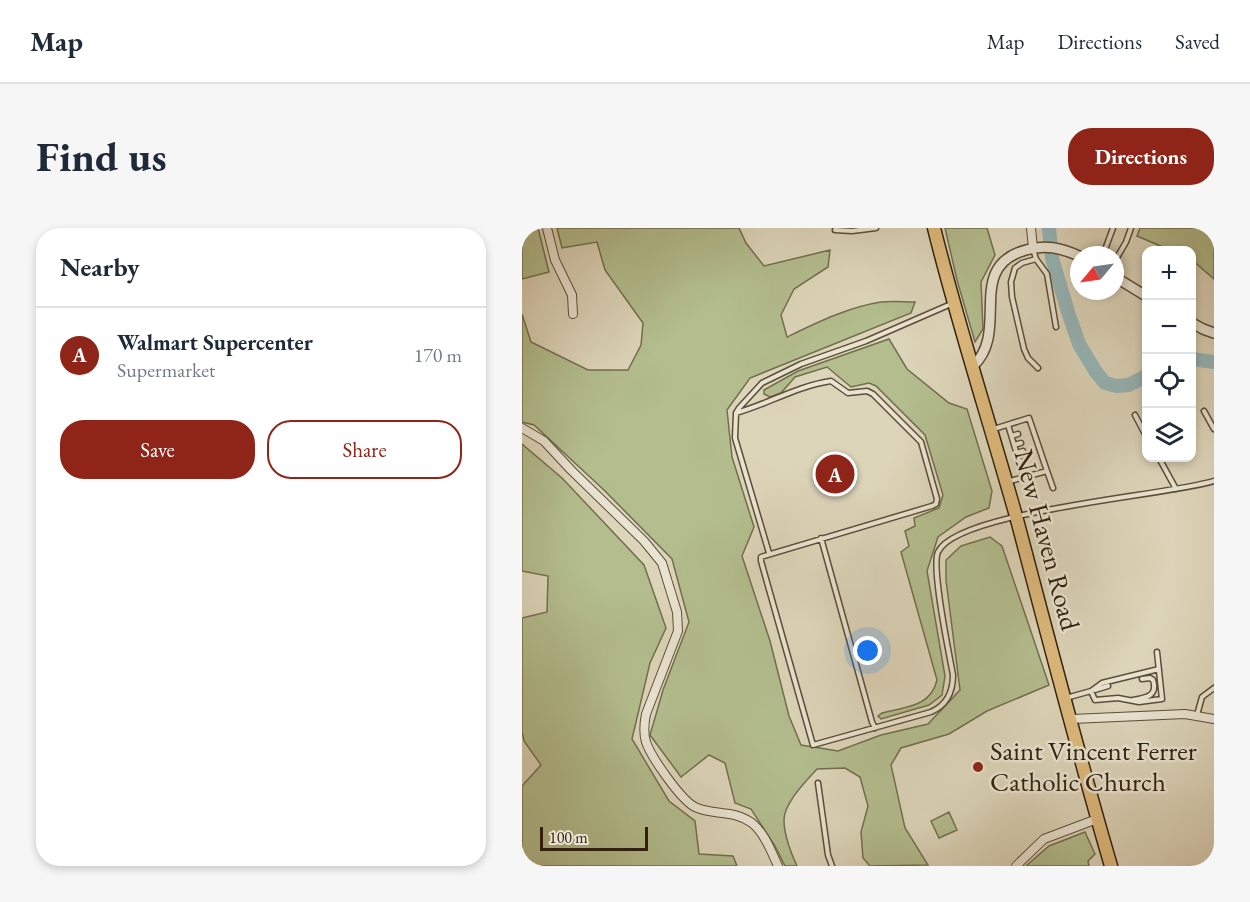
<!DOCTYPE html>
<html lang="en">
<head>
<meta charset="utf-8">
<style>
	:root { --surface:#fff; --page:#f6f6f7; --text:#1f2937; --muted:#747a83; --line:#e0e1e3; --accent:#8f2418 }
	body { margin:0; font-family:"EB Garamond",serif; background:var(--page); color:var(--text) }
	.controls { position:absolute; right:18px; top:18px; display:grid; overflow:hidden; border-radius:12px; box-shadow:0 3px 9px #0003 }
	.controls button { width:54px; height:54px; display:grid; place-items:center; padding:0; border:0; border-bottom:2px solid var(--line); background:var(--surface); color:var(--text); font:30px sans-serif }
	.compass { position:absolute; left:548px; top:18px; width:54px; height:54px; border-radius:50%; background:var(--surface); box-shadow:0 3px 9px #0003; rotate:241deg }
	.scale { position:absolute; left:18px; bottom:15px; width:108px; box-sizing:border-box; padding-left:6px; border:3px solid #32210d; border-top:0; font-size:16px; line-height:21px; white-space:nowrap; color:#32210d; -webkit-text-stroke:4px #e9e4d2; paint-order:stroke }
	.you { position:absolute; left:346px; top:423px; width:21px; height:21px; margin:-15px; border:4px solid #fff; border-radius:50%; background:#1a73e8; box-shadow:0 0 0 9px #1a73e833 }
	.badge { display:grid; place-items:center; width:39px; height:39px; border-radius:50%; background:var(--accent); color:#fff; font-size:20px; font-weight:700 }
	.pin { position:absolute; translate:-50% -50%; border:3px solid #fff; box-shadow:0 2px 6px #0006 }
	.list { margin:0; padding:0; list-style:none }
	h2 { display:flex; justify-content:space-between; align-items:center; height:78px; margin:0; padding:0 24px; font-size:26px }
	h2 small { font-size:20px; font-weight:400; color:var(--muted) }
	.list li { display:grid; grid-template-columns:39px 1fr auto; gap:18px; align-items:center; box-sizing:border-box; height:96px; padding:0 24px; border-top:2px solid var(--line) }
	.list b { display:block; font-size:22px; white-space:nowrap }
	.list p { margin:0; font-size:20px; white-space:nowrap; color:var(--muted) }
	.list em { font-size:20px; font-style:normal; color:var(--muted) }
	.actions { display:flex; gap:12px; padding:18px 24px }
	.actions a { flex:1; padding:14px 0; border:2px solid var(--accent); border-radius:24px; text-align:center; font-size:21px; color:var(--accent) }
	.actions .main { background:var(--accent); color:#fff }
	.icon { flex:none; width:33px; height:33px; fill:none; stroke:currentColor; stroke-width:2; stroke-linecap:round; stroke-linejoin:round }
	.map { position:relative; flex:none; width:692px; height:638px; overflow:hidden; border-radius:24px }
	header { display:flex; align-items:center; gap:36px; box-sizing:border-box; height:84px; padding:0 30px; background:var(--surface); border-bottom:2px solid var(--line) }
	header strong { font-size:28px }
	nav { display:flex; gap:33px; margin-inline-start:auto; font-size:21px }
	.intro { display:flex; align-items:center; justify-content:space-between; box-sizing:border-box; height:144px; padding:0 36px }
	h1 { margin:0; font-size:42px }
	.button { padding:15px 27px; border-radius:24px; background:var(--accent); color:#fff; font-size:21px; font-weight:700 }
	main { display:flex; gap:36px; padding:0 36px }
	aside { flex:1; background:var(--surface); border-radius:24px; box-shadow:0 3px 9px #0003 }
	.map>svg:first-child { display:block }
	.green { fill:#b3bd8e; stroke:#726f4e; stroke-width:1.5 }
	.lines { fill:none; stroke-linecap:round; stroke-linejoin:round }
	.river { stroke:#96b6b9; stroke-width:14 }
	.service-casing { stroke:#5d4e38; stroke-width:7 }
	.minor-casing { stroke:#5d4e38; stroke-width:10 }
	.tertiary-casing { stroke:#5d4e38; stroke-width:12 }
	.primary-casing { stroke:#32210d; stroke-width:15 }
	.service { stroke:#e9e4d2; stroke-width:4 }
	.minor { stroke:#e9e4d2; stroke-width:8 }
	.tertiary { stroke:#e9e4d2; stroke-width:9 }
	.primary { stroke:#deba7d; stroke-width:12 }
	.poi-dot { fill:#8f2418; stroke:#e9e4d2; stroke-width:2 }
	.labels { text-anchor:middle; stroke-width:5; stroke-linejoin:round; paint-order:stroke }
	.street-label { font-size:27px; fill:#32210d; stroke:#e9e4d2 }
	.poi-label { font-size:27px; fill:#32210d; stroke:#e9e4d2; text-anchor:start }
</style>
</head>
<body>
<header>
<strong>Map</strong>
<nav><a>Map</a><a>Directions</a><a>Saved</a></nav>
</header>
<div class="intro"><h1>Find us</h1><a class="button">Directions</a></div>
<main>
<aside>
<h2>Nearby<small></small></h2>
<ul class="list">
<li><span class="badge">A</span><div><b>Walmart Supercenter</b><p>Supermarket</p></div><em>170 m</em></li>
</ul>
<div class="actions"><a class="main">Save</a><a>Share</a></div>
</aside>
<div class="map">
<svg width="692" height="638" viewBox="0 0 692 638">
	<rect width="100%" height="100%" fill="#ddd5ba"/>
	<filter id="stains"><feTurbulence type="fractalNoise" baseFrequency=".00333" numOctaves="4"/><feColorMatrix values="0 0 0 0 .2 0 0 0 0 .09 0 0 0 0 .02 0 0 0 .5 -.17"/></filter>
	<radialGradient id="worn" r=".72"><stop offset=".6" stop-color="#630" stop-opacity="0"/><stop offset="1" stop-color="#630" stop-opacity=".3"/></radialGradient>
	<!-- green -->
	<path class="green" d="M 9,0 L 16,0 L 27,44 L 0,51 L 0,3 Z
		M 35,0 L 217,0 L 224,15 L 242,38 L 308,22 L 306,39 L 272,61 L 259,87 L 265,109 C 294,95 326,79 359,74 C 370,73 382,74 393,74 L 389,85 L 228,150 L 205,182 L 210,229 L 232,299 L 220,328 L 248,413 L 267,488 L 279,517 L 316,523 L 359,507 L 406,496 L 438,462 L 424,352 L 424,332 L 439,318 L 468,309 L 480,318 L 527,457 L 465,483 L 427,506 L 379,520 L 369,537 L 383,600 L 406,637 L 348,638 L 341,630 L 339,604 L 346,578 L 338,549 L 323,540 L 295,541 C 284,553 262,575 262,592 C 262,607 269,625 275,638 L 263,638 L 253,618 L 229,581 L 213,575 L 203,535 L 187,527 L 159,549 L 128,507 L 141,462 L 167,394 L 150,331 L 83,263 L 12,197 L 0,194 L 0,86 L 9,114 L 66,142 L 106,142 L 119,117 L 121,95 L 83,42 L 75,14 L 40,20 Z
		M 423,0 L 465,0 L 473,27 L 459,54 L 461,101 L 453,114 L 435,52 Z
		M 618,0 L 692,0 L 692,51 L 670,32 L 670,22 L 648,22 L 615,8 Z
		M 367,111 L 385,141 L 427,175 L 445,181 L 470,263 L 467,280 L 444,289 L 416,309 L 405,343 L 423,448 L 420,467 L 407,477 L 359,491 L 356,488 L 360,485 C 383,479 409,479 415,452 L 379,324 L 387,318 L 383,303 L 393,298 L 392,290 L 417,280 L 421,267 L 403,207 L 354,158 L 347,155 L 329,159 L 305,139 L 273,149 L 259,165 L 248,169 L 242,166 L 242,162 L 276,143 Z
		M 0,216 L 40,250 L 122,337 L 144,400 L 128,435 L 110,511 L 147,573 L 173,593 L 177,626 L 211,628 L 215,638 L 0,638 L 0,558 L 19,537 L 2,513 L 0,504 L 0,390 L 25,384 L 26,348 L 0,343 Z
		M 427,584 L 435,602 L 417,610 L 409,593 Z
		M 563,604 L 573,626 L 566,633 L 567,638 L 504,638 L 527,618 Z"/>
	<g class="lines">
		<!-- river -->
		<path class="river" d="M 527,0 L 530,30 L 547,87 L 557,116 L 574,144 L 583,155 L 595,158 L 607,157 L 624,148
			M 670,131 L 692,134"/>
		<defs>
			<path id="service" d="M 313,2 L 330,3 L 354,0
				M 511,21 L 514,31 L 525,46 L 534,99
				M 581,27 L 591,0
				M 514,31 L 500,35 L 493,40 L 489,54 L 490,69 L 502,121 L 506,130 L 516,140
				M 593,33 L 604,14 L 609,0
				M 682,183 L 692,201
				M 214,185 C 246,176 275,158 309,153 L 326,165 L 345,163 L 351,166 L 399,214 L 415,271 L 414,276 L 410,278 L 239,329 L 239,333 L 291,517 L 409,484 C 425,477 431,464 431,447 C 427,425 409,340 416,324 C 435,283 643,268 692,253
				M 613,187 L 624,208
				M 486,197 L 502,249
				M 472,201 L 507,190 L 525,243 L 488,253
				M 490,208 L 496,206
				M 492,217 L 499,215
				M 495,225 L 501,223
				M 637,230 L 654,261
				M 497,234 L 504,232
				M 525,243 L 531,260
				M 299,310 L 350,494 L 353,500
				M 247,325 L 213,210 L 214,185 L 217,180 L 240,155 L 279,136 L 344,113 L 429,76
				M 573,462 L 586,458
				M 569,463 L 580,455 L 637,441
				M 544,470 L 569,463 L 573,472 L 596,470 L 617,474 L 640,471 L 635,424
				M 611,472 C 624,470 636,468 631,452 L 628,450 L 620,451
				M 675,487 L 680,469 L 692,460
				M 296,555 L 306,627 L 310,638"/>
			<path id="minor" d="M 25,0 L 33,32 L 50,67 L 51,86
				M 509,0 L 511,20
				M 0,200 L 22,213 L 49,242 L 122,313 L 140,335 L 155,384 L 156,403 L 124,486 C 122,496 121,504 124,514 C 129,529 159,572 173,579 C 192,588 211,581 230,595 C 243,606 249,623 256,638
				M 550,491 L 663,486 L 692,491
				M 494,638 L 522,611 L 575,591"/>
			<path id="tertiary" d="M 593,49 L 624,68
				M 670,95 L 681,101 L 692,105
				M 451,138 C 489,103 442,39 504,22 C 523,16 539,20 557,28"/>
			<path id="primary" d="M 412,0 C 436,97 467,192 494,288 C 525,405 555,522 589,638"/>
		</defs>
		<!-- service casing -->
		<use href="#service" class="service-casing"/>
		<!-- minor casing -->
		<use href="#minor" class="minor-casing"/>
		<!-- tertiary casing -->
		<use href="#tertiary" class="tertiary-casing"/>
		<!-- primary casing -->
		<use href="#primary" class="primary-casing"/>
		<!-- service -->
		<use href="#service" class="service"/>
		<!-- minor -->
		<use href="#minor" class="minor"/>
		<!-- tertiary -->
		<use href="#tertiary" class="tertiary"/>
		<!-- primary -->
		<use href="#primary" class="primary"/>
	</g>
	<!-- markers -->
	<circle class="poi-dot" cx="456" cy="539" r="6"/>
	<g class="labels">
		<!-- street labels -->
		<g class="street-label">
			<text transform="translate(525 312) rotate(75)" y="9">New Haven Road</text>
		</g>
		<!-- poi labels -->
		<g class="poi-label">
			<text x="468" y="532">Saint Vincent Ferrer<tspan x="468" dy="31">Catholic Church</tspan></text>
		</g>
	</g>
	<rect width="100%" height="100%" filter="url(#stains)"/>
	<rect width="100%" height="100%" fill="url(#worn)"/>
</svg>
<div class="controls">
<button>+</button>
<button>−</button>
<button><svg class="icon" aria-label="locate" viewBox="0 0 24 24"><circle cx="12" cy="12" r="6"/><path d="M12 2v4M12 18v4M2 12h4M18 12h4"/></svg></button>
<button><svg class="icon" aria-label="layers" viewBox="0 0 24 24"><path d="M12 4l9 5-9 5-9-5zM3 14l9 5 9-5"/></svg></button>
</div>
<svg class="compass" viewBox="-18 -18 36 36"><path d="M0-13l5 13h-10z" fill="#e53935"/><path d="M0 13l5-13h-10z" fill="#747a83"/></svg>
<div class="scale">100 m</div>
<div class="you"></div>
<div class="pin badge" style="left:313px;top:246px">A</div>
</div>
</main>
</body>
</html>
